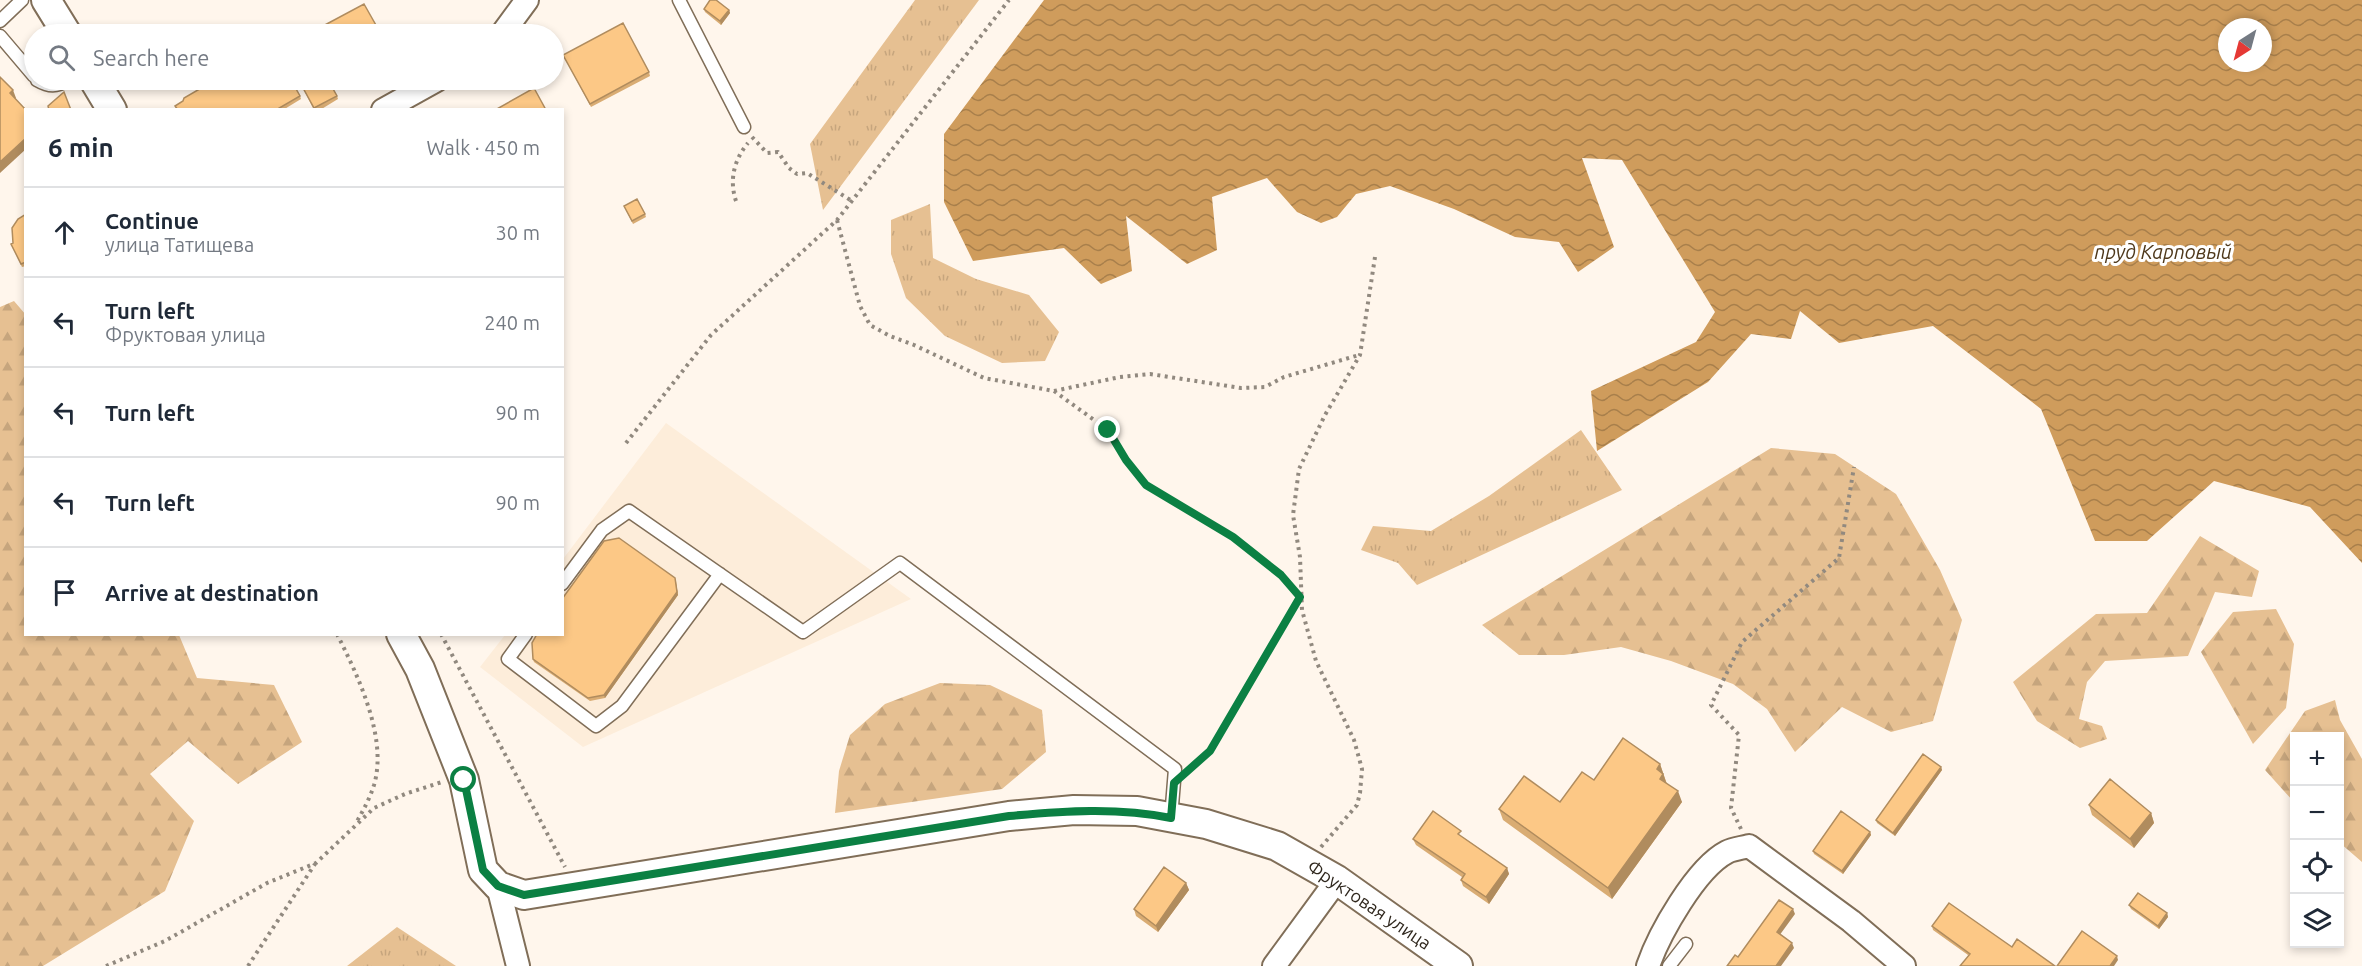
<!DOCTYPE html>
<html lang="en">
<head>
<meta charset="utf-8">
<style>
	:root { --surface:#fff; --page:#f2f2f3; --text:#1f2937; --muted:#747a83; --line:#e0e1e3 }
	body { margin:0; font-family:Ubuntu,sans-serif; background:var(--page); color:var(--text) }
	.controls { position:absolute; right:18px; bottom:18px; display:grid; overflow:hidden; border-radius:0px; box-shadow:0 3px 9px #0003 }
	.controls button { width:54px; height:54px; display:grid; place-items:center; padding:0; border:0; border-bottom:2px solid var(--line); background:var(--surface); color:var(--text); font:30px sans-serif }
	.compass { position:absolute; left:2218px; top:18px; width:54px; height:54px; border-radius:50%; background:var(--surface); box-shadow:0 3px 9px #0003; rotate:216deg }
	.stop { position:absolute; width:18px; height:18px; margin:-14px; border:4px solid #0b8043; border-radius:50%; background:#fff }
	.stop.end { background:#0b8043; border-color:#fff; box-shadow:0 2px 6px #0008 }
	.list { margin:0; padding:0; list-style:none }
	h2 { display:flex; justify-content:space-between; align-items:center; height:78px; margin:0; padding:0 24px; font-size:26px }
	h2 small { font-size:20px; font-weight:400; color:var(--muted) }
	.list li { display:grid; grid-template-columns:39px 1fr auto; gap:18px; align-items:center; box-sizing:border-box; height:90px; padding:0 24px; border-top:2px solid var(--line) }
	.list b { display:block; font-size:22px; white-space:nowrap }
	.list p { margin:0; font-size:20px; white-space:nowrap; color:var(--muted) }
	.list em { font-size:20px; font-style:normal; color:var(--muted) }
	.icon { flex:none; width:33px; height:33px; fill:none; stroke:currentColor; stroke-width:2; stroke-linecap:round; stroke-linejoin:round }
	.map { position:relative; flex:none; width:2362px; height:966px; overflow:hidden }
	.search { position:absolute; background:var(--surface); box-shadow:0 3px 9px #0003; left:24px; top:24px; width:540px; height:66px; display:flex; align-items:center; gap:15px; box-sizing:border-box; padding:0 21px; border-radius:33px; color:var(--muted); font-size:22px }
	.panel { position:absolute; background:var(--surface); box-shadow:0 3px 9px #0003; left:24px; top:108px; width:540px; height:528px; border-radius:0px }
	.map>svg:first-child { display:block }
	.built { fill:#fdedda }
	.grass { fill:url(#grass-tufts) }
	.forest { fill:url(#forest-firs) }
	.water { fill:url(#water-waves); fill-rule:evenodd }
	.lines { fill:none; stroke-linecap:round; stroke-linejoin:round }
	.service-casing { stroke:#806e58; stroke-width:15 }
	.minor-casing { stroke:#806e58; stroke-width:26 }
	.tertiary-casing { stroke:#806e58; stroke-width:32 }
	.path { stroke:#91897f; stroke-width:4; stroke-dasharray:3 4.5; stroke-linecap:butt }
	.service { stroke:#fff; stroke-width:12 }
	.minor { stroke:#fff; stroke-width:22 }
	.tertiary { stroke:#fff; stroke-width:28 }
	.wall { fill:#d9ac73 }
	.shaded-wall { fill:#b08c5e }
	.building { fill:#fcc886; stroke:#b08c5e; stroke-width:1.5 }
	.route { stroke:#0b8043; stroke-width:8 }
	.labels { text-anchor:middle; stroke-width:6; stroke-linejoin:round; paint-order:stroke }
	.street-label { font-size:18px; fill:#2f271d; stroke:#fff }
	.water-label { font-size:20px; font-style:italic; fill:#4e381b; stroke:#fff }
</style>
</head>
<body>
<div class="map">
<svg width="2362" height="966" viewBox="0 0 2362 966">
	<defs>
		<pattern id="grass-tufts" width="24" height="20" patternUnits="userSpaceOnUse" patternTransform="scale(1.5)"><rect width="24" height="20" fill="#e6c092"/><path d="M3 7l-1-3M5 7V3M7 7l1-3M15 17l-1-3M17 17v-4M19 17l1-3" fill="none" stroke="#c6a57d"/></pattern>
		<pattern id="forest-firs" width="22" height="20" patternUnits="userSpaceOnUse" patternTransform="scale(1.5)"><rect width="22" height="20" fill="#e6c092"/><path d="M5 1l3.5 6h-7zM16 11l3.5 6h-7z" fill="#c6a57d"/></pattern>
		<pattern id="water-waves" width="16" height="10" patternUnits="userSpaceOnUse" patternTransform="scale(1.5)"><rect width="16" height="10" fill="#cf9c5c"/><path d="M0 5q4-4 8 0t8 0" fill="none" stroke="#a87f4b"/></pattern>
	</defs>
	<rect width="100%" height="100%" fill="#fff6ec"/>
	<!-- built -->
	<path class="built" d="M 666,423 L 911,599 L 583,747 L 480,667 L 505,635 L 562,634 L 563,559 Z"/>
	<!-- grass -->
	<path class="grass" d="M 915,0 L 979,0 L 823,210 L 810,144 Z
		M 930,204 L 933,258 L 976,279 L 1029,295 L 1059,332 L 1045,361 L 1002,363 L 945,336 L 906,298 L 891,254 L 891,220 Z
		M 1581,430 L 1622,490 L 1417,585 L 1398,563 L 1361,550 L 1373,526 L 1431,531 L 1489,496 Z
		M 397,927 L 456,966 L 347,966 Z"/>
	<!-- forest -->
	<path class="forest" d="M 14,301 L 26,315 L 26,634 L 179,635 L 197,678 L 274,685 L 302,742 L 238,784 L 188,741 L 150,774 L 194,821 L 165,891 L 43,966 L 0,966 L 0,307 Z
		M 1771,448 L 1835,454 L 1896,494 L 1940,570 L 1962,620 L 1933,721 L 1891,732 L 1842,707 L 1795,752 L 1767,709 L 1733,684 L 1671,661 L 1621,647 L 1564,655 L 1519,655 L 1482,625 Z
		M 2200,536 L 2259,571 L 2252,597 L 2215,592 L 2188,656 L 2105,661 L 2087,682 L 2079,719 L 2102,726 L 2107,739 L 2080,748 L 2037,721 L 2013,682 L 2096,614 L 2147,613 Z
		M 2276,609 L 2294,644 L 2286,708 L 2253,744 L 2201,652 L 2233,612 Z
		M 940,683 L 990,685 L 1042,710 L 1046,752 L 1002,789 L 835,813 L 839,771 L 850,735 L 885,704 Z
		M 2335,700 L 2340,720 L 2362,759 L 2362,862 L 2340,843 L 2340,736 L 2294,736 L 2294,802 L 2265,770 L 2305,711 Z"/>
	<!-- water -->
	<path class="water" d="M 1044,0 L 2362,0 L 2362,563 L 2310,507 L 2214,481 L 2147,541 L 2095,541 L 2041,409 L 1933,326 L 1839,343 L 1800,311 L 1791,339 L 1751,334 L 1708,382 L 1597,451 L 1591,391 L 1696,342 L 1715,312 L 1622,160 L 1582,158 L 1614,247 L 1578,272 L 1559,242 L 1515,237 L 1454,209 L 1390,186 L 1356,194 L 1337,217 L 1321,223 L 1297,212 L 1267,178 L 1212,197 L 1217,250 L 1187,264 L 1126,216 L 1132,271 L 1101,284 L 1064,248 L 973,261 L 944,202 L 944,134 ZM 2227,27 L 2263,27 L 2263,63 L 2227,63 Z"/>
	<g class="lines">
		<defs>
			<path id="service" d="M 679,0 L 744,127
				M 0,21 L 22,0
				M 0,36 L 34,76
				M 37,80 C 49,87 57,87 68,80
				M 562,584 L 602,530 L 629,511 L 803,632 L 900,563 L 1175,769 L 1171,818
				M 526,634 L 508,659 L 596,726 L 622,706 L 720,574
				M 1669,966 L 1686,944"/>
			<path id="minor" d="M 502,34 L 527,0
				M 383,110 L 437,80
				M 498,886 L 518,966
				M 1274,966 L 1337,880
				M 1648,966 C 1659,934 1696,868 1727,852 C 1733,849 1742,848 1749,846 L 1851,921 L 1904,966"/>
			<path id="tertiary" d="M 46,0 L 67,34
				M 94,80 L 112,110
				M 401,634 L 420,669 L 464,780 L 483,870 L 498,886 L 524,895 L 1009,816 L 1074,810 L 1137,811 L 1206,824 L 1277,846 L 1337,880 L 1458,966"/>
		</defs>
		<!-- service casing -->
		<use href="#service" class="service-casing"/>
		<!-- minor casing -->
		<use href="#minor" class="minor-casing"/>
		<!-- tertiary casing -->
		<use href="#tertiary" class="tertiary-casing"/>
		<!-- path -->
		<path class="path" d="M 752,137 L 767,153 L 778,152 L 789,168 L 797,174 L 807,173 L 852,201
			M 736,201 C 729,180 734,160 748,143
			M 837,220 L 860,306 L 870,325 L 890,336 L 914,345 L 984,378 L 1054,391 L 1108,430 L 1126,460 L 1146,485 L 1233,537 L 1281,575 L 1300,597 L 1210,751 L 1189,770
			M 1054,391 L 1120,377 L 1150,374 L 1241,388 L 1265,387 L 1284,377 L 1359,355
			M 626,443 L 711,335 L 837,220 L 1009,0
			M 337,634 C 358,676 388,738 374,785 C 370,798 363,811 356,823
			M 441,634 L 565,867
			M 1741,829 L 1731,808 L 1739,735 L 1711,705 L 1742,642 L 1839,558 L 1854,467
			M 1321,847 L 1357,805 L 1360,793 L 1362,769 L 1354,740 L 1316,661 L 1302,610 L 1300,557 L 1293,515 L 1299,469 L 1325,415 L 1360,355 L 1375,257
			M 106,966 L 165,941 L 267,883 L 316,863 L 374,808 L 405,794 L 442,782
			M 248,966 L 315,864"/>
		<!-- service -->
		<use href="#service" class="service"/>
		<!-- minor -->
		<use href="#minor" class="minor"/>
		<!-- tertiary -->
		<use href="#tertiary" class="tertiary"/>
	</g>
	<!-- wall -->
	<path class="wall" d="M 704,9 L 729,10 L 730,13 L 721,25 L 705,12 Z
		M 563,55 L 649,72 L 650,76 L 591,107 Z
		M 302,86 L 337,96 L 338,99 L 320,110 L 314,110 Z
		M 300,96 L 301,99 L 283,110 L 177,110 L 175,106 Z
		M 624,206 L 645,214 L 646,217 L 633,224 Z
		M 26,214 L 26,266 L 22,267 L 11,244 L 13,243 Z
		M 676,581 L 678,595 L 605,698 L 590,701 L 534,662 L 533,659 Z
		M 1660,764 L 1667,784 L 1682,802 L 1612,899 L 1503,820 L 1499,809 L 1560,802 L 1594,780 Z
		M 1941,767 L 1942,770 L 1895,836 L 1877,823 L 1876,820 Z
		M 2089,805 L 2151,813 L 2154,823 L 2134,848 L 2092,815 Z
		M 1870,832 L 1871,835 L 1843,874 L 1814,854 L 1813,851 Z
		M 1463,837 L 1507,868 L 1509,874 L 1489,904 L 1463,886 L 1461,880 L 1462,877 L 1416,845 L 1413,839 Z
		M 1186,883 L 1189,890 L 1158,932 L 1136,916 L 1134,909 Z
		M 2129,905 L 2167,913 L 2168,917 L 2159,929 L 2131,909 Z
		M 1932,926 L 2012,947 L 1968,955 L 1933,930 Z"/>
	<!-- shaded-wall -->
	<path class="shaded-wall" d="M 729,10 L 730,13 L 721,25 L 720,21 Z
		M 13,90 L 16,98 L 13,101 L 10,93 Z
		M 26,138 L 26,149 L 0,173 L 0,162 Z
		M 675,578 L 678,595 L 605,698 L 604,695 Z
		M 1660,764 L 1667,785 L 1664,790 L 1657,769 Z
		M 1941,767 L 1942,770 L 1895,836 L 1893,833 Z
		M 1678,791 L 1682,802 L 1612,899 L 1608,888 Z
		M 2151,813 L 2154,823 L 2134,848 L 2130,839 Z
		M 1870,832 L 1871,835 L 1843,874 L 1842,871 Z
		M 1507,868 L 1509,874 L 1489,904 L 1486,897 Z
		M 1186,883 L 1189,890 L 1158,932 L 1156,926 Z
		M 1793,909 L 1795,914 L 1779,936 L 1777,932 Z
		M 2167,913 L 2168,917 L 2159,929 L 2158,926 Z
		M 1792,943 L 1794,948 L 1781,966 L 1776,966 Z
		M 2117,956 L 2118,960 L 2114,966 L 2110,966 Z"/>
	<!-- building -->
	<path class="building" d="M 710,0 L 716,0 L 729,10 L 720,21 L 704,9 Z
		M 364,4 L 381,34 L 308,34 Z
		M 623,23 L 649,72 L 590,104 L 563,55 Z
		M 0,77 L 13,90 L 10,93 L 26,110 L 26,138 L 0,162 Z
		M 215,80 L 291,80 L 300,96 L 276,110 L 178,110 L 175,106 L 183,101 L 184,98 Z
		M 314,80 L 328,80 L 337,96 L 314,108 L 302,86 Z
		M 534,88 L 546,110 L 495,110 Z
		M 64,92 L 71,110 L 49,110 L 48,106 Z
		M 637,199 L 645,214 L 632,221 L 624,206 Z
		M 26,214 L 26,262 L 21,264 L 11,244 L 13,243 L 12,228 L 18,219 Z
		M 619,538 L 675,578 L 677,592 L 604,695 L 588,698 L 533,659 L 532,643 L 537,634 L 562,634 L 562,599 L 604,541 Z
		M 1623,738 L 1660,764 L 1657,769 L 1663,774 L 1660,779 L 1678,791 L 1608,888 L 1499,809 L 1524,776 L 1560,802 L 1582,772 L 1594,780 Z
		M 1923,754 L 1941,767 L 1893,833 L 1876,820 Z
		M 2110,779 L 2151,813 L 2130,839 L 2089,805 Z
		M 1433,811 L 1461,831 L 1458,834 L 1507,868 L 1486,897 L 1461,880 L 1465,874 L 1413,839 Z
		M 1841,811 L 1870,832 L 1842,871 L 1813,851 Z
		M 1164,867 L 1186,883 L 1156,926 L 1134,909 Z
		M 2138,893 L 2167,913 L 2158,926 L 2129,905 Z
		M 1779,900 L 1793,909 L 1777,932 L 1792,943 L 1776,966 L 1727,966 L 1735,955 L 1738,957 Z
		M 1949,903 L 2012,947 L 2017,939 L 2055,966 L 1960,966 L 1970,954 L 1932,926 Z
		M 2082,931 L 2117,956 L 2110,966 L 2057,966 Z"/>
	<g class="lines">
		<!-- route -->
		<path class="route" d="M 464,780 L 483,870 L 498,886 L 524,895 L 1009,816 C 1064,811 1117,807 1171,818 L 1174,783 L 1210,751 L 1300,597 L 1281,575 L 1233,537 L 1146,485 L 1126,460 L 1108,430"/>
	</g>
	<g class="labels">
		<!-- street labels -->
		<g class="street-label">
			<text transform="translate(1369 905) rotate(34)" y="6">Фруктовая улица</text>
		</g>
		<!-- water labels -->
		<g class="water-label">
			<text x="2163" y="259">пруд Карповый</text>
		</g>
	</g>
</svg>
<div class="controls">
<button>+</button>
<button>−</button>
<button><svg class="icon" aria-label="locate" viewBox="0 0 24 24"><circle cx="12" cy="12" r="6"/><path d="M12 2v4M12 18v4M2 12h4M18 12h4"/></svg></button>
<button><svg class="icon" aria-label="layers" viewBox="0 0 24 24"><path d="M12 4l9 5-9 5-9-5zM3 14l9 5 9-5"/></svg></button>
</div>
<svg class="compass" viewBox="-18 -18 36 36"><path d="M0-13l5 13h-10z" fill="#e53935"/><path d="M0 13l5-13h-10z" fill="#747a83"/></svg>
<div class="stop" style="left:464px;top:780px"></div>
<div class="stop end" style="left:1108px;top:430px"></div>
<div class="search"><svg class="icon" aria-label="search" viewBox="0 0 24 24"><circle cx="10" cy="10" r="6"/><path d="M15 15l6 6"/></svg>Search here</div>
<section class="panel">
<h2>6 min<small>Walk · 450 m</small></h2>
<ul class="list">
<li><svg class="icon" aria-label="ahead" viewBox="0 0 24 24"><path d="M12 20V5M6 11l6-6 6 6"/></svg><div><b>Continue</b><p>улица Татищева</p></div><em>30 m</em></li>
<li><svg class="icon" aria-label="left" viewBox="0 0 24 24"><path d="M17 20v-9H6M10 6l-5 5 5 5"/></svg><div><b>Turn left</b><p>Фруктовая улица</p></div><em>240 m</em></li>
<li><svg class="icon" aria-label="left" viewBox="0 0 24 24"><path d="M17 20v-9H6M10 6l-5 5 5 5"/></svg><div><b>Turn left</b></div><em>90 m</em></li>
<li><svg class="icon" aria-label="left" viewBox="0 0 24 24"><path d="M17 20v-9H6M10 6l-5 5 5 5"/></svg><div><b>Turn left</b></div><em>90 m</em></li>
<li><svg class="icon" aria-label="arrive" viewBox="0 0 24 24"><path d="M6 21V4h12l-3 4 3 4H6"/></svg><div><b>Arrive at destination</b></div></li>
</ul>
</section>
</div>
</body>
</html>
